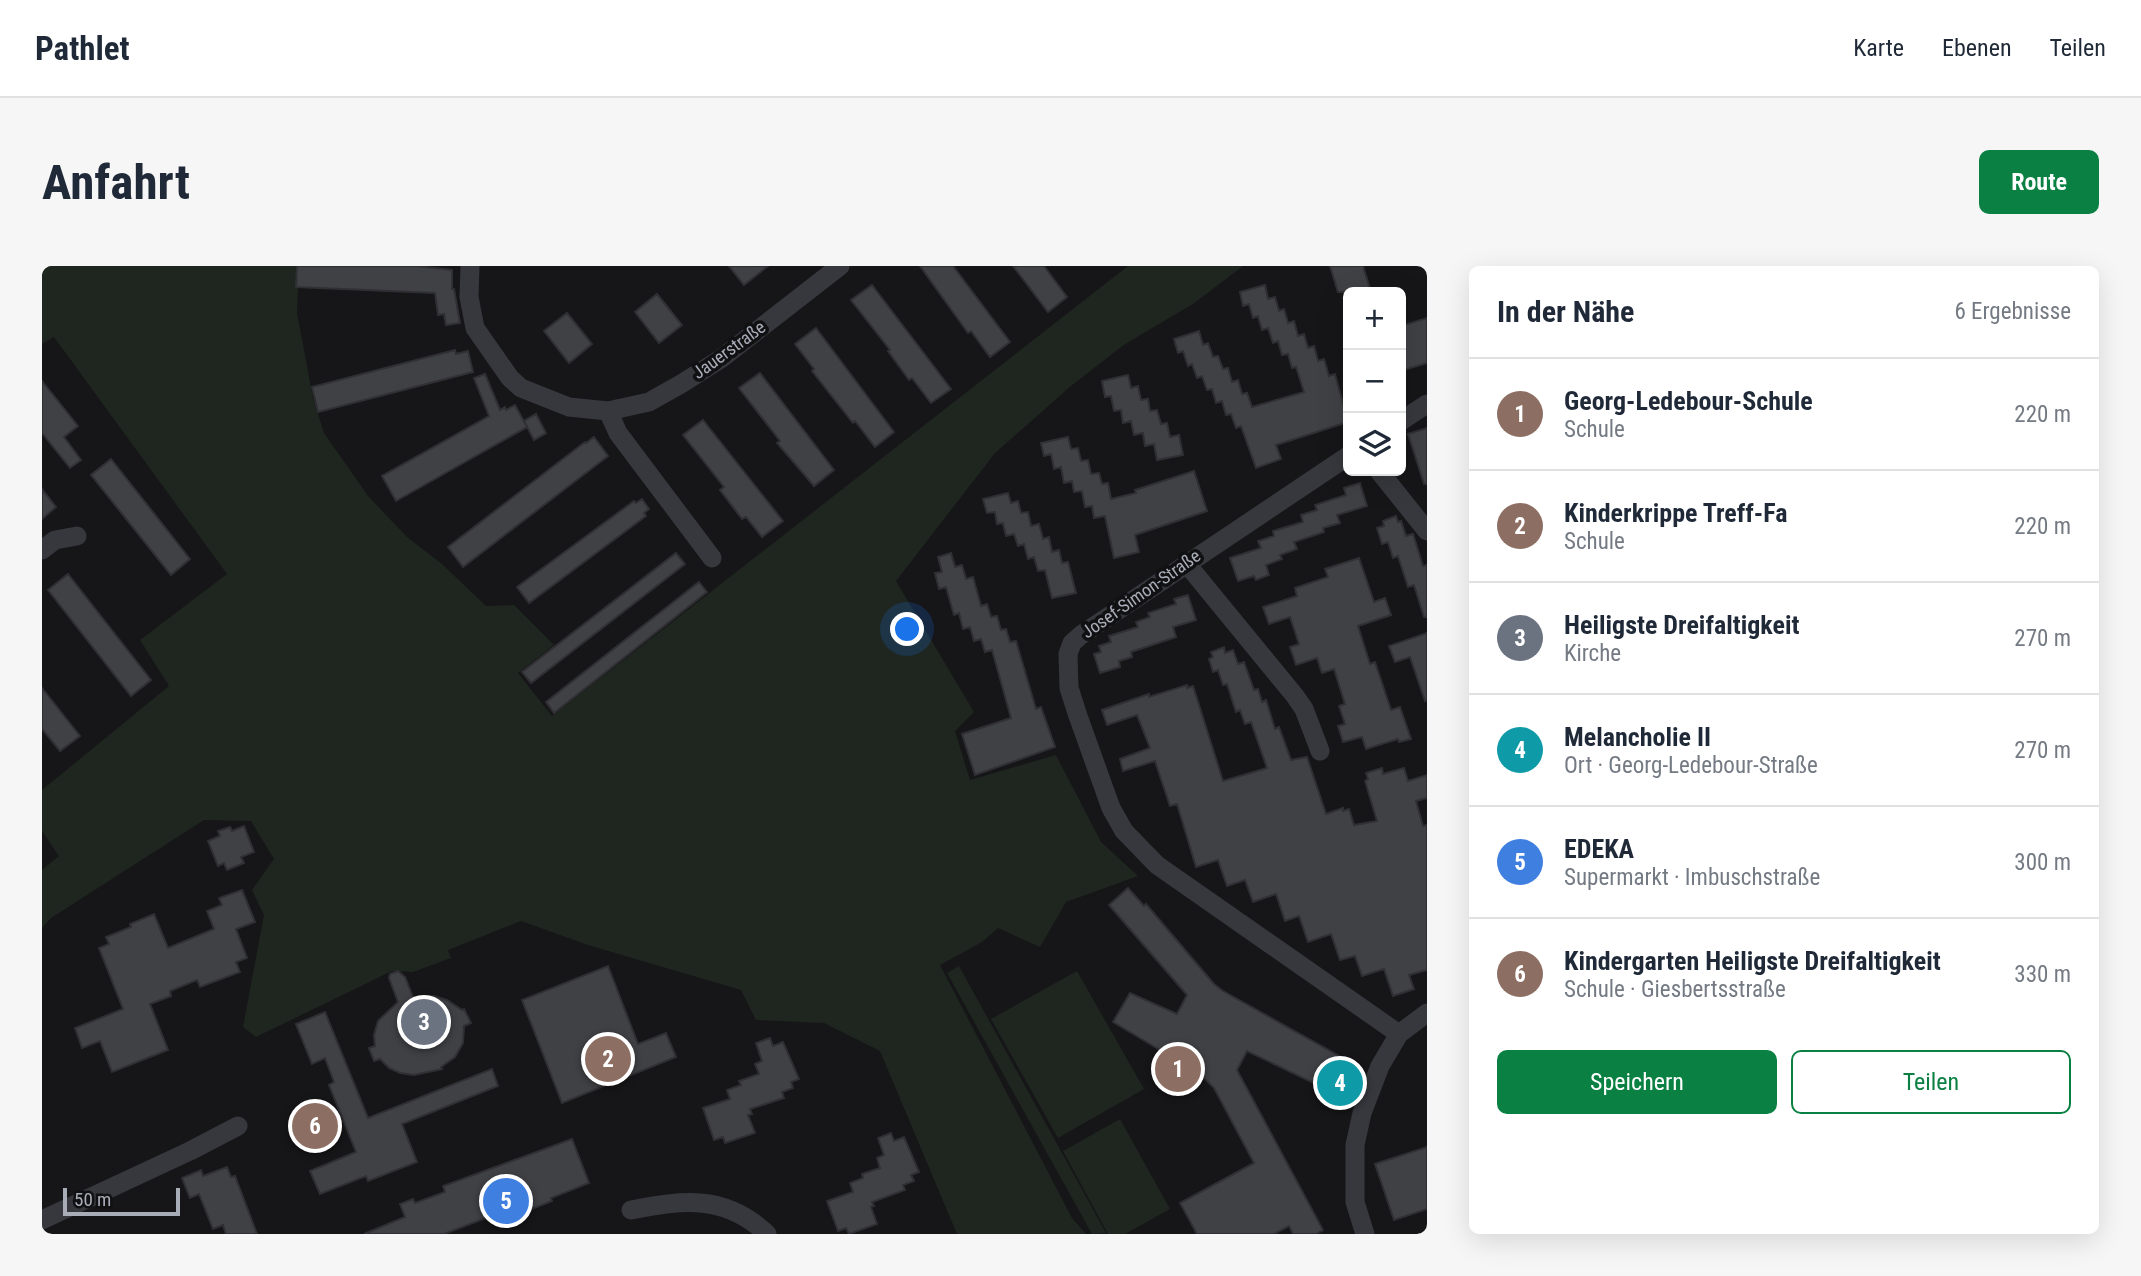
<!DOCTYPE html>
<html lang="de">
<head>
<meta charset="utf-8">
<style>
	:root { --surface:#fff; --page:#f6f6f7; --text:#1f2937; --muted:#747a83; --line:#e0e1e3; --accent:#0b8043 }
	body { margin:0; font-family:"Roboto Condensed",sans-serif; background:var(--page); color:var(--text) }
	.controls { position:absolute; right:21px; top:21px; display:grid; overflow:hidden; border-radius:10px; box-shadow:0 7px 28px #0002 }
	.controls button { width:63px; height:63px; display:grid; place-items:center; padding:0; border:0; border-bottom:2px solid var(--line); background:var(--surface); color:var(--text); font:35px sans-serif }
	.scale { position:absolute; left:21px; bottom:18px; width:117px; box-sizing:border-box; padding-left:7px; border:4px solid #a8adb8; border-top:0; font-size:19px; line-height:24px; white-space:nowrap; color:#a8adb8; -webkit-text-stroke:5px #111113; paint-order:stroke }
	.you { position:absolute; left:866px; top:364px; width:24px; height:24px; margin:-18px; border:5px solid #fff; border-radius:50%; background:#1a73e8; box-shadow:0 0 0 10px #1a73e833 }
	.badge { display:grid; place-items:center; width:46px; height:46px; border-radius:50%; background:var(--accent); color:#fff; font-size:23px; font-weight:700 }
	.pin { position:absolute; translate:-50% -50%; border:4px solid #fff; box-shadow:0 2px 7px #0006 }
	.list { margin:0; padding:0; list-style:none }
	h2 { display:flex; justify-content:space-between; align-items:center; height:91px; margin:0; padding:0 28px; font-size:30px }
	h2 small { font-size:23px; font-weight:400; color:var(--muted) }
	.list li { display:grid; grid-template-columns:46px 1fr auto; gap:21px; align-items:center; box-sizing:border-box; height:112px; padding:0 28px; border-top:2px solid var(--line) }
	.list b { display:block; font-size:26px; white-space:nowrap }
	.list p { margin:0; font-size:23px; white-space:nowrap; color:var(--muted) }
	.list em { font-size:23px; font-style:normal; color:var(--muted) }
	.actions { display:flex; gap:14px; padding:21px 28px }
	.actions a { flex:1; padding:16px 0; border:2px solid var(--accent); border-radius:10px; text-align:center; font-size:24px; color:var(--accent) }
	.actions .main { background:var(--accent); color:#fff }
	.icon { flex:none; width:38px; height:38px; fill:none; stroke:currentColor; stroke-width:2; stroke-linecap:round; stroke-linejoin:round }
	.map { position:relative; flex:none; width:1385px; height:968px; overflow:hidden; border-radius:10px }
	header { display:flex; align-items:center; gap:42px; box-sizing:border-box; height:98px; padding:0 35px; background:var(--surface); border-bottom:2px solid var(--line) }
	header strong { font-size:33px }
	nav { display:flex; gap:38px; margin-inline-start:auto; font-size:24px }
	.intro { display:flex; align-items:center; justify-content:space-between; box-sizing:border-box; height:168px; padding:0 42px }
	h1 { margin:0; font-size:49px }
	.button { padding:18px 32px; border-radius:10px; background:var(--accent); color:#fff; font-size:24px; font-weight:700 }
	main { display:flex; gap:42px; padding:0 42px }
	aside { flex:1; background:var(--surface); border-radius:10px; box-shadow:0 7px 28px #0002 }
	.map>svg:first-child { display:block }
	.green { fill:#1e261f }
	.building { fill:#404145; stroke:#303034; stroke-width:2 }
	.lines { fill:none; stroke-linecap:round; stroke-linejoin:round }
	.street { stroke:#37383d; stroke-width:19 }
	.labels { text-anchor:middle; stroke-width:7; stroke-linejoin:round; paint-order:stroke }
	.street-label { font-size:18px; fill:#a8adb8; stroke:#111113 }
</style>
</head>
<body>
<header>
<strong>Pathlet</strong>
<nav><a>Karte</a><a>Ebenen</a><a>Teilen</a></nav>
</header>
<div class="intro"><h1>Anfahrt</h1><a class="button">Route</a></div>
<main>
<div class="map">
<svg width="1385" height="968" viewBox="0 0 1385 968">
	<rect width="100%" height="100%" fill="#161618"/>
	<!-- green -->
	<path class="green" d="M 0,0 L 257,0 L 255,47 L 271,132 L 282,167 L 326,230 L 365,271 L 400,298 L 444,340 L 472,339 L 512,379 L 476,407 L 510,450 L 1086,0 L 1201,0 L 1151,38 L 1083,78 L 1029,120 L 953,187 L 854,315 L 932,446 L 913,465 L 928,514 L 1014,489 L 1059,576 L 1096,610 L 1024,636 L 998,681 L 956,662 L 940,676 L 898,699 L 1030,952 L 1044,968 L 915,968 L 838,785 L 782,757 L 714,754 L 699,724 L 546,679 L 479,655 L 406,684 L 409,692 L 371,706 L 350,705 L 214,771 L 201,761 L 222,649 L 210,624 L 232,593 L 209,555 L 162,554 L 9,652 L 0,662 L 0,604 L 17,590 L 0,565 L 0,524 L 127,420 L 98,374 L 185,308 L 12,71 L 0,78 Z
		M 917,700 L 1064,967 L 1050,968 L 905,707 Z
		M 1035,705 L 1102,823 L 1016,872 L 949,753 Z
		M 1078,853 L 1128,943 L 1083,968 L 1066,968 L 1021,885 Z"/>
	<!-- building -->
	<path class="building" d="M 255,0 L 374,0 L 410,4 L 410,23 L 412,23 L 418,57 L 404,59 L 402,48 L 396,49 L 393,27 L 254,21 Z
		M 687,0 L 726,0 L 702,19 Z
		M 878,0 L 911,0 L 968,76 L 948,91 L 929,65 L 926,67 Z
		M 971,0 L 1002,0 L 1025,31 L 1006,46 Z
		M 1288,0 L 1321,0 L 1329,26 L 1296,26 Z
		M 830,19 L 909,123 L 889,137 L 870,112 L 867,114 L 846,85 L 848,84 L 809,34 Z
		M 1223,19 L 1226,33 L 1233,31 L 1237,45 L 1242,43 L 1246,57 L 1252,55 L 1256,70 L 1262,68 L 1266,82 L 1272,80 L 1276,95 L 1282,93 L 1287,110 L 1293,108 L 1306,156 L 1234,179 L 1239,193 L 1214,202 L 1199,160 L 1194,162 L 1189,148 L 1184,149 L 1180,135 L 1174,137 L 1170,123 L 1165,124 L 1160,110 L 1155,112 L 1150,98 L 1146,100 L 1141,85 L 1136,87 L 1132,73 L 1157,65 L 1161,79 L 1166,77 L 1171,91 L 1176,90 L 1181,103 L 1186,102 L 1190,116 L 1196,114 L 1200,128 L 1205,127 L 1210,141 L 1262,126 L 1254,101 L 1250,102 L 1246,88 L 1240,89 L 1236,75 L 1231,77 L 1226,62 L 1220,64 L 1216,50 L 1211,52 L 1207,38 L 1201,40 L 1198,26 Z
		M 615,28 L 640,59 L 617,77 L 593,46 Z
		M 525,47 L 550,78 L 527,97 L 502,65 Z
		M 1385,52 L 1385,97 L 1359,105 L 1359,60 Z
		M 774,62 L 852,166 L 833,181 L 813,155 L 811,157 L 770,105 L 772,103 L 753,78 Z
		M 413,84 L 414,88 L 426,85 L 431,106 L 276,146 L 270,121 Z
		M 718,107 L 792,204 L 772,220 L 735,177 L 738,175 L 697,122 Z
		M 443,108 L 458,144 L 463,141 L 464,144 L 473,139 L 485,161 L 354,235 L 340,210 L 447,150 L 432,112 Z
		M 1086,109 L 1089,122 L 1096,120 L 1099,134 L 1106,133 L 1108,145 L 1115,144 L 1119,158 L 1125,157 L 1128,171 L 1137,169 L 1141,189 L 1115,194 L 1112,178 L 1103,180 L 1101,167 L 1092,169 L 1089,155 L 1081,157 L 1079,144 L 1072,145 L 1069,130 L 1063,131 L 1060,115 Z
		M 0,115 L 36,160 L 22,171 L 39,194 L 28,202 L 0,167 Z
		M 494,148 L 504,167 L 492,174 L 482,155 Z
		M 661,154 L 741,255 L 720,271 L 704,251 L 700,253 L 678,224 L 682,221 L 641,169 Z
		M 1385,162 L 1385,218 L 1382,218 L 1366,168 Z
		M 552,171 L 566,190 L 421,301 L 406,281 L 543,176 L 544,177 Z
		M 1026,171 L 1029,183 L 1036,182 L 1039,195 L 1046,194 L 1049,208 L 1057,207 L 1060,218 L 1066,217 L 1069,233 L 1094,227 L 1093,224 L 1152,205 L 1165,245 L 1093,269 L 1097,286 L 1072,292 L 1063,250 L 1052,252 L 1050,240 L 1043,241 L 1040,225 L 1032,226 L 1030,215 L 1022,217 L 1019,201 L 1012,203 L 1009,188 L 1002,190 L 999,177 Z
		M 69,193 L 148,293 L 129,309 L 49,209 Z
		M 1318,217 L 1325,240 L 1295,249 L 1298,257 L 1281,262 L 1282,266 L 1252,276 L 1255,283 L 1238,289 L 1240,293 L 1224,299 L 1227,309 L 1214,314 L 1212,310 L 1196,315 L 1188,292 L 1219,282 L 1216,275 L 1232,270 L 1231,265 L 1261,256 L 1259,249 L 1275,244 L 1273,239 L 1304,229 L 1302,222 Z
		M 0,223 L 14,241 L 0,253 Z
		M 966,227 L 969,237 L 976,235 L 979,247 L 986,246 L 989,260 L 997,258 L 1001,273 L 1007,271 L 1010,286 L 1017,284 L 1020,297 L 1026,296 L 1034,327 L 1010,332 L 1003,304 L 996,305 L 992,291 L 986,293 L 982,278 L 976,280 L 972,268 L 964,270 L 961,257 L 955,258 L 953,246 L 945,247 L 941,233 Z
		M 600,233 L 607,243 L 602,247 L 604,250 L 487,337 L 475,321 L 592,235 L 594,237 Z
		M 1354,250 L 1356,256 L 1359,255 L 1364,270 L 1371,268 L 1381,300 L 1385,299 L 1385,351 L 1382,351 L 1372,319 L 1366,321 L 1356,290 L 1351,292 L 1346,276 L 1340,278 L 1335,262 L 1342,260 L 1341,255 Z
		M 634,287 L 643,298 L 489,417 L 480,406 Z
		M 909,287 L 913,301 L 920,299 L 924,313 L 931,311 L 939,340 L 945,338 L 949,351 L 955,350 L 959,364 L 964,363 L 968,376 L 974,375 L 994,443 L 999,441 L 1013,481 L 933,509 L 920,468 L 969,452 L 950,384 L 943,386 L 939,373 L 932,375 L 928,361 L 921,363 L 917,347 L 912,349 L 904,321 L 897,323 L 893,307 L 900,306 L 896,291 Z
		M 1317,292 L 1332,336 L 1343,332 L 1349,349 L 1316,360 L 1328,398 L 1333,396 L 1349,444 L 1358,441 L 1369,473 L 1357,476 L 1356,473 L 1324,483 L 1320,471 L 1301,476 L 1296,460 L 1303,458 L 1297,440 L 1303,438 L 1292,403 L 1280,407 L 1275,392 L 1254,399 L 1248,381 L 1257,378 L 1248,351 L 1227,358 L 1221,341 L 1255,330 L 1253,322 L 1286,311 L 1283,303 Z
		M 26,308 L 109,414 L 89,430 L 6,324 Z
		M 657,316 L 665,326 L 512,447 L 504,436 Z
		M 1146,329 L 1154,354 L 1131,361 L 1134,371 L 1089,386 L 1090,391 L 1077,395 L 1078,401 L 1058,407 L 1052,388 L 1059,386 L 1057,380 L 1069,376 L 1067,370 L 1096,361 L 1094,356 L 1108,351 L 1106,347 L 1134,338 L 1132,333 Z
		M 1385,367 L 1385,434 L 1383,435 L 1368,391 L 1353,396 L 1347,380 Z
		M 1182,381 L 1183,387 L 1191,384 L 1196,398 L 1202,396 L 1212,424 L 1216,423 L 1220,436 L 1224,434 L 1233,463 L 1237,461 L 1249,494 L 1265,491 L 1284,548 L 1301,542 L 1301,545 L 1307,543 L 1312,559 L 1335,555 L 1323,515 L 1326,513 L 1324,507 L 1340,502 L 1341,508 L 1362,502 L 1366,515 L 1385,509 L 1385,532 L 1374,535 L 1381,560 L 1385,559 L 1385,704 L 1367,709 L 1372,723 L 1351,730 L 1342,703 L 1320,710 L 1313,690 L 1298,694 L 1289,668 L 1266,676 L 1257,650 L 1243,655 L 1234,628 L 1211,636 L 1203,614 L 1185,620 L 1176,594 L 1154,601 L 1135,538 L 1128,540 L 1113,495 L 1081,505 L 1078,493 L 1108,482 L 1095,449 L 1065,459 L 1060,444 L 1107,428 L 1107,431 L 1145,419 L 1145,422 L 1151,420 L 1181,515 L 1225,502 L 1209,456 L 1203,458 L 1198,444 L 1194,446 L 1185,418 L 1181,419 L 1176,404 L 1171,406 L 1167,393 L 1171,391 L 1169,386 Z
		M 0,422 L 38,470 L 18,485 L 0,463 Z
		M 202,560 L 212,586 L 199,591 L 202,597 L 185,604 L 182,597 L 176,600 L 166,575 L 178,570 L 176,565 L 188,561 L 190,565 Z
		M 1086,622 L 1102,640 L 1104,638 L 1172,718 L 1181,725 L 1299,791 L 1282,822 L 1205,785 L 1195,804 L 1281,964 L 1274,968 L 1251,968 L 1247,960 L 1232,968 L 1155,968 L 1138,937 L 1212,897 L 1172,822 L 1158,808 L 1071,756 L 1088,727 L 1135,748 L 1145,729 L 1067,639 Z
		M 200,624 L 213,656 L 194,663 L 205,692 L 194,696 L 198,706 L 158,721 L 155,714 L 128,725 L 129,730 L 108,738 L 126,784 L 70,806 L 58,775 L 40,782 L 33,762 L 81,743 L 57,682 L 67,678 L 64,671 L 89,661 L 88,658 L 112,648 L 126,682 L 172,663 L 165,645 L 180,639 L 177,632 Z
		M 566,700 L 596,778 L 624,767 L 634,791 L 520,837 L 480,734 Z
		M 356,705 L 363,711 L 371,731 L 392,730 L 405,734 L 420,744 L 422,743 L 429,757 L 422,760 L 421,777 L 413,791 L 399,801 L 400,803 L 372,809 L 358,807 L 347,802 L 338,793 L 332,795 L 327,782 L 333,780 L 332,769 L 336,755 L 356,736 L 347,712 L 348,708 Z
		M 283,746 L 326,852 L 450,803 L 456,820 L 360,858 L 375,896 L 326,915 L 324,910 L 278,928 L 268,905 L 314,886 L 287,819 L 292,816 L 283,792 L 270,798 L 254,758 Z
		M 728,772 L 731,780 L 741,776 L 757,813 L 749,816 L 751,822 L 740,826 L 742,832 L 708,843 L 710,848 L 706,849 L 713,867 L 683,877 L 681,871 L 672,874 L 661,842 L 688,833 L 685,824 L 699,819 L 697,815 L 717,808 L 713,798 L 720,795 L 714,777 Z
		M 849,867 L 852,875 L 862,871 L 877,906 L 869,909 L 872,915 L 861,919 L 863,924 L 830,936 L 832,940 L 829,941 L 835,958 L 807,968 L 804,962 L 796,965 L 785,935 L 811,926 L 808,917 L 821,912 L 820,908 L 838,902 L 835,892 L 842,889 L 836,872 Z
		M 530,873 L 547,917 L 509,932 L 510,935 L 465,953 L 462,945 L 402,968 L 322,968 L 363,951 L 358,938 L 371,933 L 373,937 L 403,926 L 401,920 Z
		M 1385,881 L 1385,943 L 1352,954 L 1333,898 Z
		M 185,901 L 189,911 L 193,910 L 215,968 L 184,968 L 181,959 L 171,963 L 157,928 L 148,932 L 140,912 L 159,904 L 161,910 Z"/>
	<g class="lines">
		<!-- street -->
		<path class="street" d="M 428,0 L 427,31 L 433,62 L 468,112 L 479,122 L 527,141 L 566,145 L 607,136 L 639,118 L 680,92 L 798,0
			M 566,145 L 576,167 L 670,292
			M 1359,155 L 1385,138
			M 1306,190 L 1039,369 L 1030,377 L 1026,388 L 1027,422 L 1036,450 L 1069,542 L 1082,565 L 1115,599 L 1357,768
			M 1337,205 L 1385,265
			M 0,284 L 13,274 L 35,270
			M 1144,297 L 1253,430 L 1262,443 L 1278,485
			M 589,944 C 641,934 683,928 725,968
			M 0,954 L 148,885 L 196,860
			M 1323,968 L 1313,936 L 1313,879 L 1320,847 L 1338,800 L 1357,768 L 1385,747"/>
	</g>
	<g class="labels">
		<!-- street labels -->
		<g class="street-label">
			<text transform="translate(687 84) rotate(-36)" y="6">Jauerstraße</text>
			<text transform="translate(1099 328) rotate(-35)" y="6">Josef-Simon-Straße</text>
		</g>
	</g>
</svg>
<div class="controls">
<button>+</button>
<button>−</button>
<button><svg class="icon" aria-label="layers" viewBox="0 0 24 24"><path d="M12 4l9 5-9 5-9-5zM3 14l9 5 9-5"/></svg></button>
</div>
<div class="scale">50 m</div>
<div class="you"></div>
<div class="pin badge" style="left:1136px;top:803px;background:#8d6e63">1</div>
<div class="pin badge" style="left:566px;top:793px;background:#8d6e63">2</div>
<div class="pin badge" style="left:382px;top:756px;background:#6b7280">3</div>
<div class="pin badge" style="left:1298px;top:817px;background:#0f9aa8">4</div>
<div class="pin badge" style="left:464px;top:935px;background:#3f7fe0">5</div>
<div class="pin badge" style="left:273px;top:860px;background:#8d6e63">6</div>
</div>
<aside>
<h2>In der Nähe<small>6 Ergebnisse</small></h2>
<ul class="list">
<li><span class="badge" style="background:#8d6e63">1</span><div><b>Georg-Ledebour-Schule</b><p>Schule</p></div><em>220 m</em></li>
<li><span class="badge" style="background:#8d6e63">2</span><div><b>Kinderkrippe Treff-Fa</b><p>Schule</p></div><em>220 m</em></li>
<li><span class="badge" style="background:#6b7280">3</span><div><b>Heiligste Dreifaltigkeit</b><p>Kirche</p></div><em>270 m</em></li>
<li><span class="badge" style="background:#0f9aa8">4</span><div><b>Melancholie II</b><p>Ort · Georg-Ledebour-Straße</p></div><em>270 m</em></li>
<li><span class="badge" style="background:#3f7fe0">5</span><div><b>EDEKA</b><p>Supermarkt · Imbuschstraße</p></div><em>300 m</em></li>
<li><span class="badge" style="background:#8d6e63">6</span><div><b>Kindergarten Heiligste Dreifaltigkeit</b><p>Schule · Giesbertsstraße</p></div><em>330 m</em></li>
</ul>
<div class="actions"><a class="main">Speichern</a><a>Teilen</a></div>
</aside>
</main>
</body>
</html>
